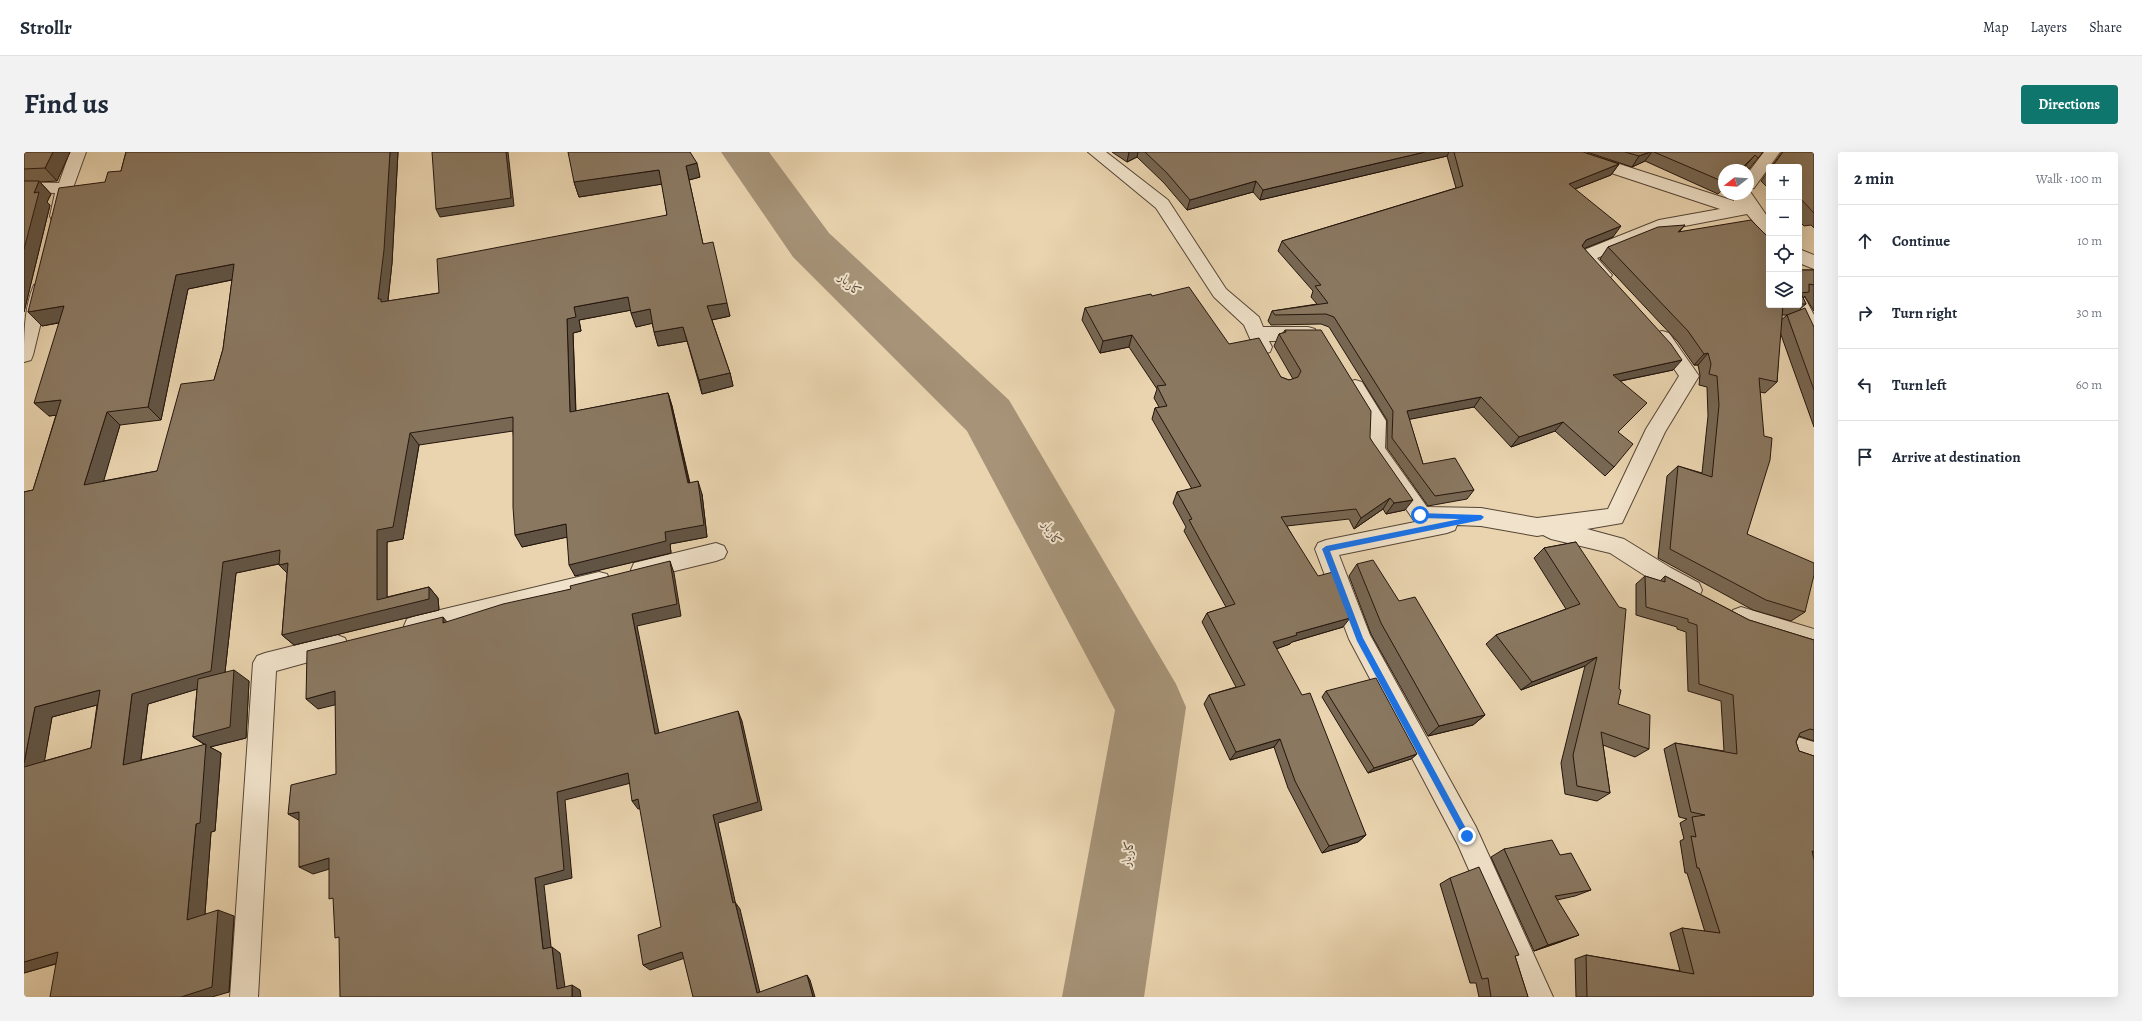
<!DOCTYPE html>
<html lang="en">
<head>
<meta charset="utf-8">
<style>
	:root { --surface:#fff; --page:#f2f2f3; --text:#1f2937; --muted:#747a83; --line:#e0e1e3; --accent:#0f766e }
	body { margin:0; font-family:Alegreya,Amiri,serif; background:var(--page); color:var(--text) }
	.controls { position:absolute; right:12px; top:12px; display:grid; overflow:hidden; border-radius:4px; box-shadow:0 4px 16px #0002 }
	.controls button { width:36px; height:36px; display:grid; place-items:center; padding:0; border:0; border-bottom:1px solid var(--line); background:var(--surface); color:var(--text); font:20px sans-serif }
	.compass { position:absolute; left:1694px; top:12px; width:36px; height:36px; border-radius:50%; background:var(--surface); box-shadow:0 4px 16px #0002; rotate:253deg }
	.stop { position:absolute; width:12px; height:12px; margin:-9px; border:3px solid #1a73e8; border-radius:50%; background:#fff }
	.stop.end { background:#1a73e8; border-color:#fff; box-shadow:0 1px 4px #0008 }
	.list { margin:0; padding:0; list-style:none }
	h2 { display:flex; justify-content:space-between; align-items:center; height:52px; margin:0; padding:0 16px; font-size:17px }
	h2 small { font-size:13px; font-weight:400; color:var(--muted) }
	.list li { display:grid; grid-template-columns:26px 1fr auto; gap:12px; align-items:center; box-sizing:border-box; height:72px; padding:0 16px; border-top:1px solid var(--line) }
	.list b { display:block; font-size:15px; white-space:nowrap }
	.list em { font-size:13px; font-style:normal; color:var(--muted) }
	.icon { flex:none; width:22px; height:22px; fill:none; stroke:currentColor; stroke-width:2; stroke-linecap:round; stroke-linejoin:round }
	.map { position:relative; flex:none; width:1790px; height:845px; overflow:hidden; border-radius:4px }
	header { display:flex; align-items:center; gap:24px; box-sizing:border-box; height:56px; padding:0 20px; background:var(--surface); border-bottom:1px solid var(--line) }
	header strong { font-size:19px }
	nav { display:flex; gap:22px; margin-inline-start:auto; font-size:14px }
	.intro { display:flex; align-items:center; justify-content:space-between; box-sizing:border-box; height:96px; padding:0 24px }
	h1 { margin:0; font-size:28px }
	.button { padding:10px 18px; border-radius:4px; background:var(--accent); color:#fff; font-size:14px; font-weight:700 }
	main { display:flex; gap:24px; padding:0 24px }
	aside { flex:1; background:var(--surface); border-radius:4px; box-shadow:0 4px 16px #0002 }
	.map>svg:first-child { display:block }
	.lines { fill:none; stroke-linecap:round; stroke-linejoin:round }
	.river { fill:#a69378; fill-rule:evenodd }
	.minor-casing { stroke:#554536; stroke-width:2 }
	.minor { fill:#f1e3cb; fill-rule:evenodd }
	.wall { fill:#776753; stroke:#24150d; fill-rule:evenodd }
	.shaded-wall { fill:#615444; stroke:#24150d }
	.building { fill:#8a7861; stroke:#24150d; fill-rule:evenodd }
	.route { fill:#1a73e8 }
	.labels { text-anchor:middle; stroke-width:4; stroke-linejoin:round; paint-order:stroke }
	.water-label { font-size:13px; font-style:italic; fill:#584738; stroke:#f1e3cb }
</style>
</head>
<body>
<header>
<strong>Strollr</strong>
<nav><a>Map</a><a>Layers</a><a>Share</a></nav>
</header>
<div class="intro"><h1>Find us</h1><a class="button">Directions</a></div>
<main>
<div class="map">
<svg width="1790" height="845" viewBox="0 0 1790 845">
	<rect width="100%" height="100%" fill="#e9d4af"/>
	<filter id="stains"><feTurbulence type="fractalNoise" baseFrequency=".005" numOctaves="4"/><feColorMatrix values="0 0 0 0 .2 0 0 0 0 .09 0 0 0 0 .02 0 0 0 .5 -.17"/></filter>
	<radialGradient id="worn" r=".72"><stop offset=".6" stop-color="#630" stop-opacity="0"/><stop offset="1" stop-color="#630" stop-opacity=".3"/></radialGradient>
	<g class="lines">
		<!-- river -->
		<path class="river" d="M 697,0 L 745,0 L 805,81 L 985,248 L 1152,532 L 1162,555 L 1120,845 L 1038,845 L 1091,558 L 943,279 L 769,105 Z"/>
		<defs>
			<path id="minor" d="M 46,0 L 62,0 L 49,36 L 42,64 L 40,68 L 34,70 L 28,68 L 26,64 L 31,41 L 0,40 L 0,30 L 35,31 Z
				M 1064,0 L 1082,0 L 1144,48 L 1202,137 L 1235,165 L 1239,175 L 1284,175 L 1291,177 L 1293,182 L 1291,187 L 1284,189 L 1245,189 L 1248,195 L 1246,200 L 1239,202 L 1232,200 L 1220,173 L 1190,145 L 1132,56 Z
				M 1534,0 L 1558,0 L 1710,49 L 1710,42 L 1724,42 L 1725,38 L 1745,67 L 1745,83 L 1739,81 L 1723,62 L 1645,77 L 1573,106 L 1588,123 L 1585,127 C 1571,131 1559,115 1552,104 L 1555,100 L 1635,68 L 1696,57 L 1536,4 Z
				M 1740,0 L 1756,0 L 1730,36 L 1724,37 L 1724,21 Z
				M 1775,97 L 1790,103 L 1790,117 L 1775,111 Z
				M 16,131 L 22,133 L 25,137 L 9,203 L 7,208 L 0,210 C 0,185 0,155 10,133 Z
				M 1775,145 L 1781,146 L 1790,163 L 1790,188 L 1783,186 L 1767,153 L 1775,153 Z
				M 1638,179 L 1645,181 L 1675,224 L 1641,280 L 1598,371 L 1563,377 L 1600,387 L 1647,416 L 1675,431 L 1678,438 L 1675,445 L 1667,448 L 1659,445 L 1631,430 L 1586,401 L 1527,387 L 1519,383 L 1513,384 L 1457,374 L 1433,373 L 1431,378 L 1423,381 L 1315,403 L 1346,483 L 1452,675 L 1529,845 L 1501,845 L 1434,693 L 1325,487 L 1291,397 L 1294,391 L 1302,388 L 1391,370 L 1341,297 L 1342,270 L 1321,235 L 1324,230 L 1331,228 L 1338,230 L 1362,269 L 1361,296 L 1403,355 L 1457,356 L 1513,366 L 1584,357 L 1622,277 L 1655,224 L 1629,186 L 1631,181 Z
				M 692,391 L 700,394 L 703,400 L 700,406 L 692,409 L 618,427 L 610,425 L 607,418 L 610,411 L 618,409 Z
				M 575,420 L 583,422 L 586,429 L 583,436 L 391,484 L 383,481 L 380,474 L 383,467 L 391,464 Z
				M 1717,455 L 1790,477 L 1790,497 L 1709,472 L 1706,465 L 1709,458 Z
				M 313,483 L 321,486 L 324,493 L 321,500 L 252,519 L 234,845 L 206,845 L 229,511 L 233,504 L 241,501 Z
				M 1773,585 L 1790,590 L 1790,614 L 1764,605 L 1761,597 L 1764,589 Z"/>
		</defs>
		<!-- minor casing -->
		<use href="#minor" class="minor-casing"/>
		<!-- minor -->
		<use href="#minor" class="minor"/>
	</g>
	<!-- wall -->
	<path class="wall" d="M 0,0 L 46,0 L 33,29 L 16,30 L 27,42 L 23,50 L 26,53 L 0,160 Z
		M 102,0 L 374,0 L 368,111 L 364,149 L 415,141 L 643,63 L 638,32 L 555,45 L 550,30 L 676,25 L 665,28 L 679,92 L 706,164 L 688,168 L 706,221 L 709,234 L 678,242 L 663,189 L 634,194 L 628,171 L 612,175 L 607,158 L 555,168 L 557,179 L 549,181 L 552,259 L 644,241 L 648,254 L 666,331 L 678,342 L 683,385 L 646,392 L 647,401 L 551,424 L 543,385 L 498,395 L 489,279 L 395,293 L 379,387 L 363,390 L 363,445 L 405,435 L 414,446 L 415,458 L 270,493 L 258,483 L 263,421 L 255,413 L 255,412 L 212,421 L 201,520 L 225,529 L 222,586 L 186,595 L 197,601 L 191,679 L 187,680 L 181,762 L 210,764 L 205,840 L 32,812 L 0,821 L 0,340 L 9,338 L 32,263 L 25,264 L 35,171 L 18,174 L 4,160 L 81,30 L 97,19 ZM 208,128 L 199,197 L 190,228 L 133,319 L 79,329 L 96,273 L 137,268 L 164,137 ZM 173,537 L 169,585 L 181,593 L 117,608 L 124,552 ZM 73,553 L 67,596 L 20,609 L 28,565 Z
		M 1088,0 L 1559,0 L 1595,12 L 1587,23 L 1551,37 L 1589,85 L 1560,96 L 1649,218 L 1597,229 L 1594,280 L 1590,315 L 1581,324 L 1531,279 L 1487,295 L 1450,255 L 1385,267 L 1399,312 L 1450,338 L 1443,347 L 1404,354 L 1363,296 L 1363,268 L 1305,175 L 1297,172 L 1247,173 L 1244,169 L 1248,159 L 1293,152 L 1287,145 L 1289,139 L 1254,99 L 1258,89 L 1432,36 L 1423,4 L 1236,48 L 1229,40 L 1163,58 L 1140,31 L 1113,5 L 1103,10 Z
		M 1563,0 L 1739,0 L 1725,17 L 1722,13 L 1718,18 L 1700,18 L 1700,36 L 1694,42 L 1621,9 L 1608,15 Z
		M 1758,0 L 1790,0 L 1790,76 L 1787,73 L 1780,74 L 1775,69 L 1775,15 L 1747,15 Z
		M 1745,18 L 1745,37 L 1737,29 Z
		M 1661,73 L 1656,79 L 1745,153 L 1775,153 L 1775,115 L 1778,118 L 1790,118 L 1790,159 L 1781,145 L 1781,144 L 1779,146 L 1782,152 L 1776,157 L 1790,175 L 1790,275 L 1756,180 L 1753,230 L 1741,241 L 1736,240 L 1723,382 L 1781,460 L 1767,469 L 1729,458 L 1634,406 L 1643,324 L 1654,314 L 1678,321 L 1684,264 L 1683,235 L 1675,233 L 1676,223 L 1674,213 L 1670,213 L 1654,190 L 1576,107 L 1584,95 ZM 1758,163 L 1763,163 L 1757,168 Z
		M 1128,144 L 1257,225 L 1265,228 L 1269,227 L 1250,194 L 1255,182 L 1259,181 L 1261,178 L 1346,286 L 1381,358 L 1362,362 L 1359,357 L 1330,377 L 1325,367 L 1263,374 L 1319,475 L 1268,490 L 1266,492 L 1252,497 L 1342,683 L 1334,690 L 1298,701 L 1264,636 L 1250,595 L 1206,608 L 1180,552 L 1185,543 L 1212,535 L 1178,470 L 1183,461 L 1202,455 L 1160,379 L 1162,375 L 1149,351 L 1153,340 L 1168,337 L 1128,267 L 1131,256 L 1135,255 L 1130,246 L 1133,237 L 1105,195 L 1076,201 L 1058,168 L 1061,156 Z
		M 1552,390 L 1594,552 L 1625,597 L 1611,605 L 1579,593 L 1586,641 L 1573,649 L 1541,642 L 1537,611 L 1561,514 L 1497,538 L 1462,492 L 1472,483 L 1542,457 L 1510,406 L 1520,396 Z
		M 1333,412 L 1375,449 L 1461,563 L 1449,573 L 1404,584 L 1347,482 L 1325,424 Z
		M 1621,424 L 1636,429 L 1641,424 L 1725,468 L 1790,488 L 1790,589 L 1775,584 L 1772,590 L 1775,599 L 1790,604 L 1790,845 L 1552,845 L 1551,807 L 1562,803 L 1656,819 L 1646,781 L 1658,776 L 1681,780 L 1663,721 L 1661,721 L 1656,689 L 1660,687 L 1656,671 L 1663,667 L 1655,665 L 1640,597 L 1651,591 L 1700,599 L 1697,549 L 1664,539 L 1662,480 L 1653,477 L 1653,475 L 1612,463 L 1612,432 Z
		M 1302,539 L 1393,602 L 1387,607 L 1344,621 L 1298,545 Z
		M 1480,697 L 1536,703 L 1567,738 L 1551,744 L 1533,748 L 1539,789 L 1510,799 L 1467,705 Z
		M 1426,726 L 1491,804 L 1504,845 L 1455,845 L 1452,831 L 1446,831 L 1416,732 Z"/>
	<!-- shaded-wall -->
	<path class="shaded-wall" d="M 29,0 L 46,0 L 33,29 L 21,16 Z
		M 366,0 L 374,0 L 368,111 L 363,156 L 354,147 Z
		M 482,0 L 484,0 L 490,54 L 416,65 L 412,57 Z
		M 1105,0 L 1114,0 L 1113,5 L 1103,10 Z
		M 1401,0 L 1425,0 L 1423,4 L 1236,48 L 1239,38 Z
		M 1626,0 L 1628,0 L 1621,9 L 1608,15 L 1615,4 Z
		M 1731,3 L 1718,18 L 1716,18 Z
		M 673,11 L 676,25 L 665,28 L 662,14 Z
		M 1595,12 L 1587,23 L 1538,42 L 1545,32 Z
		M 635,18 L 639,32 L 555,45 L 550,30 Z
		M 15,29 L 27,42 L 23,50 L 26,53 L 0,160 L 0,97 L 10,41 Z
		M 1232,29 L 1229,40 L 1163,58 L 1166,48 Z
		M 1597,74 L 1589,85 L 1554,99 L 1562,88 Z
		M 210,112 L 221,125 L 164,137 L 137,268 L 124,255 L 152,123 Z
		M 604,145 L 608,158 L 555,168 L 557,179 L 549,181 L 552,273 L 546,260 L 543,167 L 550,155 Z
		M 703,151 L 706,164 L 687,168 L 683,154 Z
		M 40,154 L 53,167 L 18,174 L 4,160 Z
		M 626,157 L 630,171 L 612,175 L 607,161 Z
		M 659,175 L 663,189 L 634,194 L 630,180 Z
		M 1108,183 L 1105,195 L 1076,201 L 1079,189 Z
		M 1684,201 L 1674,213 L 1670,213 L 1680,202 Z
		M 1658,208 L 1649,218 L 1581,232 L 1589,223 Z
		M 706,221 L 709,234 L 678,242 L 675,228 Z
		M 644,241 L 648,254 L 668,343 L 664,331 Z
		M 1457,245 L 1450,255 L 1377,269 L 1383,259 Z
		M 37,248 L 51,261 L 25,264 L 10,251 Z
		M 83,260 L 96,273 L 75,345 L 60,333 Z
		M 1539,270 L 1531,279 L 1487,295 L 1495,285 Z
		M 386,281 L 395,293 L 379,387 L 363,390 L 363,457 L 405,435 L 414,446 L 415,458 L 270,493 L 258,483 L 353,378 Z
		M 674,329 L 678,342 L 683,385 L 646,392 L 647,401 L 551,424 L 545,413 L 641,380 Z
		M 1366,346 L 1359,357 L 1330,377 L 1337,366 Z
		M 1389,348 L 1381,358 L 1362,362 L 1370,351 Z
		M 542,372 L 548,384 L 498,395 L 491,383 Z
		M 256,398 L 268,409 L 212,421 L 200,529 L 124,552 L 115,622 L 99,613 L 108,542 L 199,410 Z
		M 646,409 L 650,421 L 657,464 L 613,474 L 637,591 L 631,582 L 608,462 Z
		M 264,411 L 267,425 L 255,413 Z
		M 419,465 L 428,476 L 419,471 Z
		M 1326,466 L 1319,475 L 1268,490 L 1266,492 L 1243,500 L 1249,490 L 1272,481 Z
		M 1573,505 L 1561,514 L 1497,538 L 1508,530 Z
		M 210,518 L 225,529 L 222,586 L 186,595 L 197,601 L 191,679 L 187,680 L 180,774 L 163,768 L 172,672 L 182,593 L 169,585 Z
		M 76,538 L 92,548 L 28,565 L 18,624 L 0,616 L 0,611 L 11,555 Z
		M 311,539 L 323,550 L 294,557 L 282,547 Z
		M 714,559 L 718,569 L 738,658 L 694,671 L 713,758 L 709,751 L 689,663 Z
		M 1461,563 L 1449,573 L 1404,584 L 1415,574 Z
		M 1256,587 L 1250,595 L 1206,608 L 1212,600 Z
		M 1393,602 L 1387,607 L 1344,621 L 1350,616 Z
		M 604,621 L 611,630 L 541,648 L 548,726 L 520,733 L 528,803 L 519,797 L 511,726 L 533,640 Z
		M 614,647 L 620,656 L 614,657 L 608,649 Z
		M 275,660 L 278,670 L 264,662 Z
		M 1342,683 L 1334,690 L 1298,701 L 1305,694 Z
		M 305,706 L 319,713 L 289,722 L 275,715 Z
		M 711,750 L 716,757 L 737,845 L 733,841 Z
		M 194,758 L 210,764 L 205,840 L 188,845 L 157,845 Z
		M 1555,783 L 1539,789 L 1510,799 L 1524,793 Z
		M 528,795 L 536,801 L 542,842 L 533,837 Z
		M 34,800 L 54,805 L 0,821 L 0,810 Z
		M 658,800 L 664,805 L 626,818 L 619,813 Z
		M 783,823 L 786,828 L 791,845 L 789,845 Z
		M 548,833 L 556,838 L 557,845 L 548,845 Z"/>
	<!-- building -->
	<path class="building" d="M 0,0 L 29,0 L 21,16 L 0,17 Z
		M 102,0 L 366,0 L 360,98 L 354,147 L 357,147 L 357,150 L 415,141 L 413,107 L 643,63 L 635,18 L 550,30 L 544,0 L 666,0 L 673,11 L 662,14 L 679,92 L 689,90 L 703,151 L 683,154 L 706,221 L 675,228 L 659,175 L 630,180 L 626,157 L 607,161 L 604,145 L 550,155 L 552,165 L 543,167 L 546,260 L 644,241 L 664,331 L 674,329 L 680,373 L 641,380 L 642,389 L 545,413 L 542,372 L 491,383 L 489,355 L 489,265 L 386,281 L 369,375 L 353,378 L 353,448 L 405,435 L 405,447 L 258,483 L 264,411 L 255,413 L 256,398 L 199,410 L 187,519 L 108,542 L 99,613 L 182,592 L 176,671 L 172,672 L 163,768 L 194,758 L 188,835 L 157,845 L 26,845 L 34,800 L 0,810 L 0,615 L 67,596 L 76,538 L 11,555 L 0,611 L 0,340 L 9,338 L 37,248 L 10,251 L 40,154 L 4,160 L 35,36 L 81,30 L 84,20 L 97,19 ZM 210,112 L 199,197 L 190,228 L 157,232 L 133,319 L 60,333 L 83,260 L 124,255 L 152,123 Z
		M 408,0 L 482,0 L 487,46 L 412,57 Z
		M 1121,0 L 1401,0 L 1239,38 L 1232,29 L 1166,48 L 1143,21 Z
		M 1430,0 L 1559,0 L 1595,12 L 1545,32 L 1597,74 L 1562,88 L 1558,94 L 1647,192 L 1658,208 L 1589,223 L 1623,251 L 1594,280 L 1609,292 L 1590,315 L 1539,270 L 1495,285 L 1457,245 L 1383,259 L 1399,312 L 1431,306 L 1450,338 L 1411,344 L 1368,286 L 1369,259 L 1310,165 L 1302,162 L 1251,163 L 1248,159 L 1304,151 L 1291,134 L 1297,133 L 1258,89 L 1439,34 Z
		M 1601,0 L 1626,0 L 1615,4 Z
		M 1630,0 L 1739,0 L 1734,6 L 1731,3 L 1716,18 L 1700,18 L 1700,30 Z
		M 1759,0 L 1790,0 L 1790,61 L 1775,45 L 1775,15 L 1748,15 Z
		M 0,29 L 15,29 L 10,41 L 15,40 L 0,97 Z
		M 1727,68 L 1745,86 L 1745,153 L 1759,153 L 1753,230 L 1735,226 L 1740,284 L 1748,286 L 1746,308 L 1723,382 L 1790,411 L 1790,423 L 1781,460 L 1742,448 L 1646,397 L 1654,314 L 1688,325 L 1695,253 L 1693,224 L 1685,222 L 1687,212 L 1684,201 L 1680,202 L 1664,179 L 1584,95 L 1634,75 L 1661,73 L 1654,80 Z
		M 1775,115 L 1778,118 L 1790,118 L 1790,133 L 1785,132 L 1785,140 L 1777,141 L 1782,152 L 1775,152 Z
		M 1165,135 L 1205,192 L 1235,186 L 1257,225 L 1265,228 L 1274,225 L 1277,219 L 1255,182 L 1262,180 L 1261,178 L 1297,178 L 1347,259 L 1346,286 L 1350,292 L 1389,348 L 1370,351 L 1366,346 L 1337,366 L 1332,357 L 1257,365 L 1294,424 L 1309,420 L 1326,466 L 1272,481 L 1273,483 L 1249,490 L 1278,543 L 1286,541 L 1342,683 L 1305,694 L 1271,629 L 1256,587 L 1212,600 L 1185,543 L 1221,533 L 1183,461 L 1211,452 L 1165,368 L 1168,367 L 1153,340 L 1177,334 L 1131,256 L 1143,254 L 1133,234 L 1142,233 L 1108,183 L 1079,189 L 1061,156 L 1127,142 L 1128,144 Z
		M 1781,156 L 1790,175 L 1790,238 L 1763,163 Z
		M 1552,390 L 1595,455 L 1602,457 L 1595,537 L 1597,538 L 1594,552 L 1626,563 L 1625,597 L 1577,580 L 1586,641 L 1553,634 L 1549,603 L 1573,505 L 1508,530 L 1472,483 L 1556,452 L 1520,396 Z
		M 1349,408 L 1375,449 L 1391,445 L 1461,563 L 1415,574 L 1357,471 L 1333,412 Z
		M 646,409 L 653,452 L 608,462 L 631,582 L 714,559 L 734,650 L 689,663 L 709,751 L 711,750 L 733,841 L 783,823 L 789,845 L 669,845 L 658,800 L 619,813 L 614,783 L 637,775 L 614,647 L 608,649 L 604,621 L 533,640 L 540,718 L 511,726 L 519,797 L 528,795 L 533,837 L 548,833 L 548,845 L 316,845 L 315,785 L 311,786 L 309,746 L 305,747 L 305,706 L 275,715 L 275,660 L 264,662 L 267,633 L 312,622 L 311,539 L 282,547 L 283,499 L 419,465 L 419,471 L 479,452 L 547,437 L 546,434 Z
		M 1621,424 L 1641,430 L 1641,424 L 1725,468 L 1790,488 L 1790,578 L 1786,577 L 1776,581 L 1772,590 L 1775,599 L 1790,604 L 1790,700 L 1788,699 L 1790,708 L 1790,845 L 1563,845 L 1562,803 L 1670,822 L 1658,776 L 1696,781 L 1675,716 L 1673,716 L 1667,684 L 1672,685 L 1668,665 L 1681,663 L 1667,660 L 1651,591 L 1713,602 L 1709,543 L 1675,532 L 1673,473 L 1664,470 L 1664,467 L 1622,455 Z
		M 210,518 L 206,575 L 169,585 L 174,527 Z
		M 1352,526 L 1393,602 L 1350,616 L 1302,539 Z
		M 1528,688 L 1536,703 L 1547,701 L 1567,738 L 1531,744 L 1555,783 L 1524,793 L 1480,697 Z
		M 1455,715 L 1495,803 L 1491,804 L 1504,845 L 1467,845 L 1464,826 L 1458,827 L 1426,726 Z"/>
	<!-- route -->
	<path class="route" d="M 1394,361 L 1457,363 L 1460,365 L 1457,368 L 1306,399 L 1339,486 L 1445,682 L 1445,687 L 1443,688 L 1440,687 L 1333,489 L 1298,397 L 1302,394 L 1436,367 L 1396,366 L 1394,365 Z"/>
	<g class="labels">
		<!-- water labels -->
		<g class="water-label">
			<text transform="translate(827 132) rotate(44)" y="5">کاربار</text>
			<text transform="translate(1029 381) rotate(61)" y="5">کاربار</text>
			<text transform="translate(1103 701) rotate(-81)" y="5">کاربار</text>
		</g>
	</g>
	<rect width="100%" height="100%" filter="url(#stains)"/>
	<rect width="100%" height="100%" fill="url(#worn)"/>
</svg>
<div class="controls">
<button>+</button>
<button>−</button>
<button><svg class="icon" aria-label="locate" viewBox="0 0 24 24"><circle cx="12" cy="12" r="6"/><path d="M12 2v4M12 18v4M2 12h4M18 12h4"/></svg></button>
<button><svg class="icon" aria-label="layers" viewBox="0 0 24 24"><path d="M12 4l9 5-9 5-9-5zM3 14l9 5 9-5"/></svg></button>
</div>
<svg class="compass" viewBox="-18 -18 36 36"><path d="M0-13l5 13h-10z" fill="#e53935"/><path d="M0 13l5-13h-10z" fill="#747a83"/></svg>
<div class="stop" style="left:1396px;top:363px"></div>
<div class="stop end" style="left:1443px;top:684px"></div>
</div>
<aside>
<h2>2 min<small>Walk · 100 m</small></h2>
<ul class="list">
<li><svg class="icon" aria-label="ahead" viewBox="0 0 24 24"><path d="M12 20V5M6 11l6-6 6 6"/></svg><div><b>Continue</b></div><em>10 m</em></li>
<li><svg class="icon" aria-label="right" viewBox="0 0 24 24"><path d="M7 20v-9h11M14 6l5 5-5 5"/></svg><div><b>Turn right</b></div><em>30 m</em></li>
<li><svg class="icon" aria-label="left" viewBox="0 0 24 24"><path d="M17 20v-9H6M10 6l-5 5 5 5"/></svg><div><b>Turn left</b></div><em>60 m</em></li>
<li><svg class="icon" aria-label="arrive" viewBox="0 0 24 24"><path d="M6 21V4h12l-3 4 3 4H6"/></svg><div><b>Arrive at destination</b></div></li>
</ul>
</aside>
</main>
</body>
</html>
